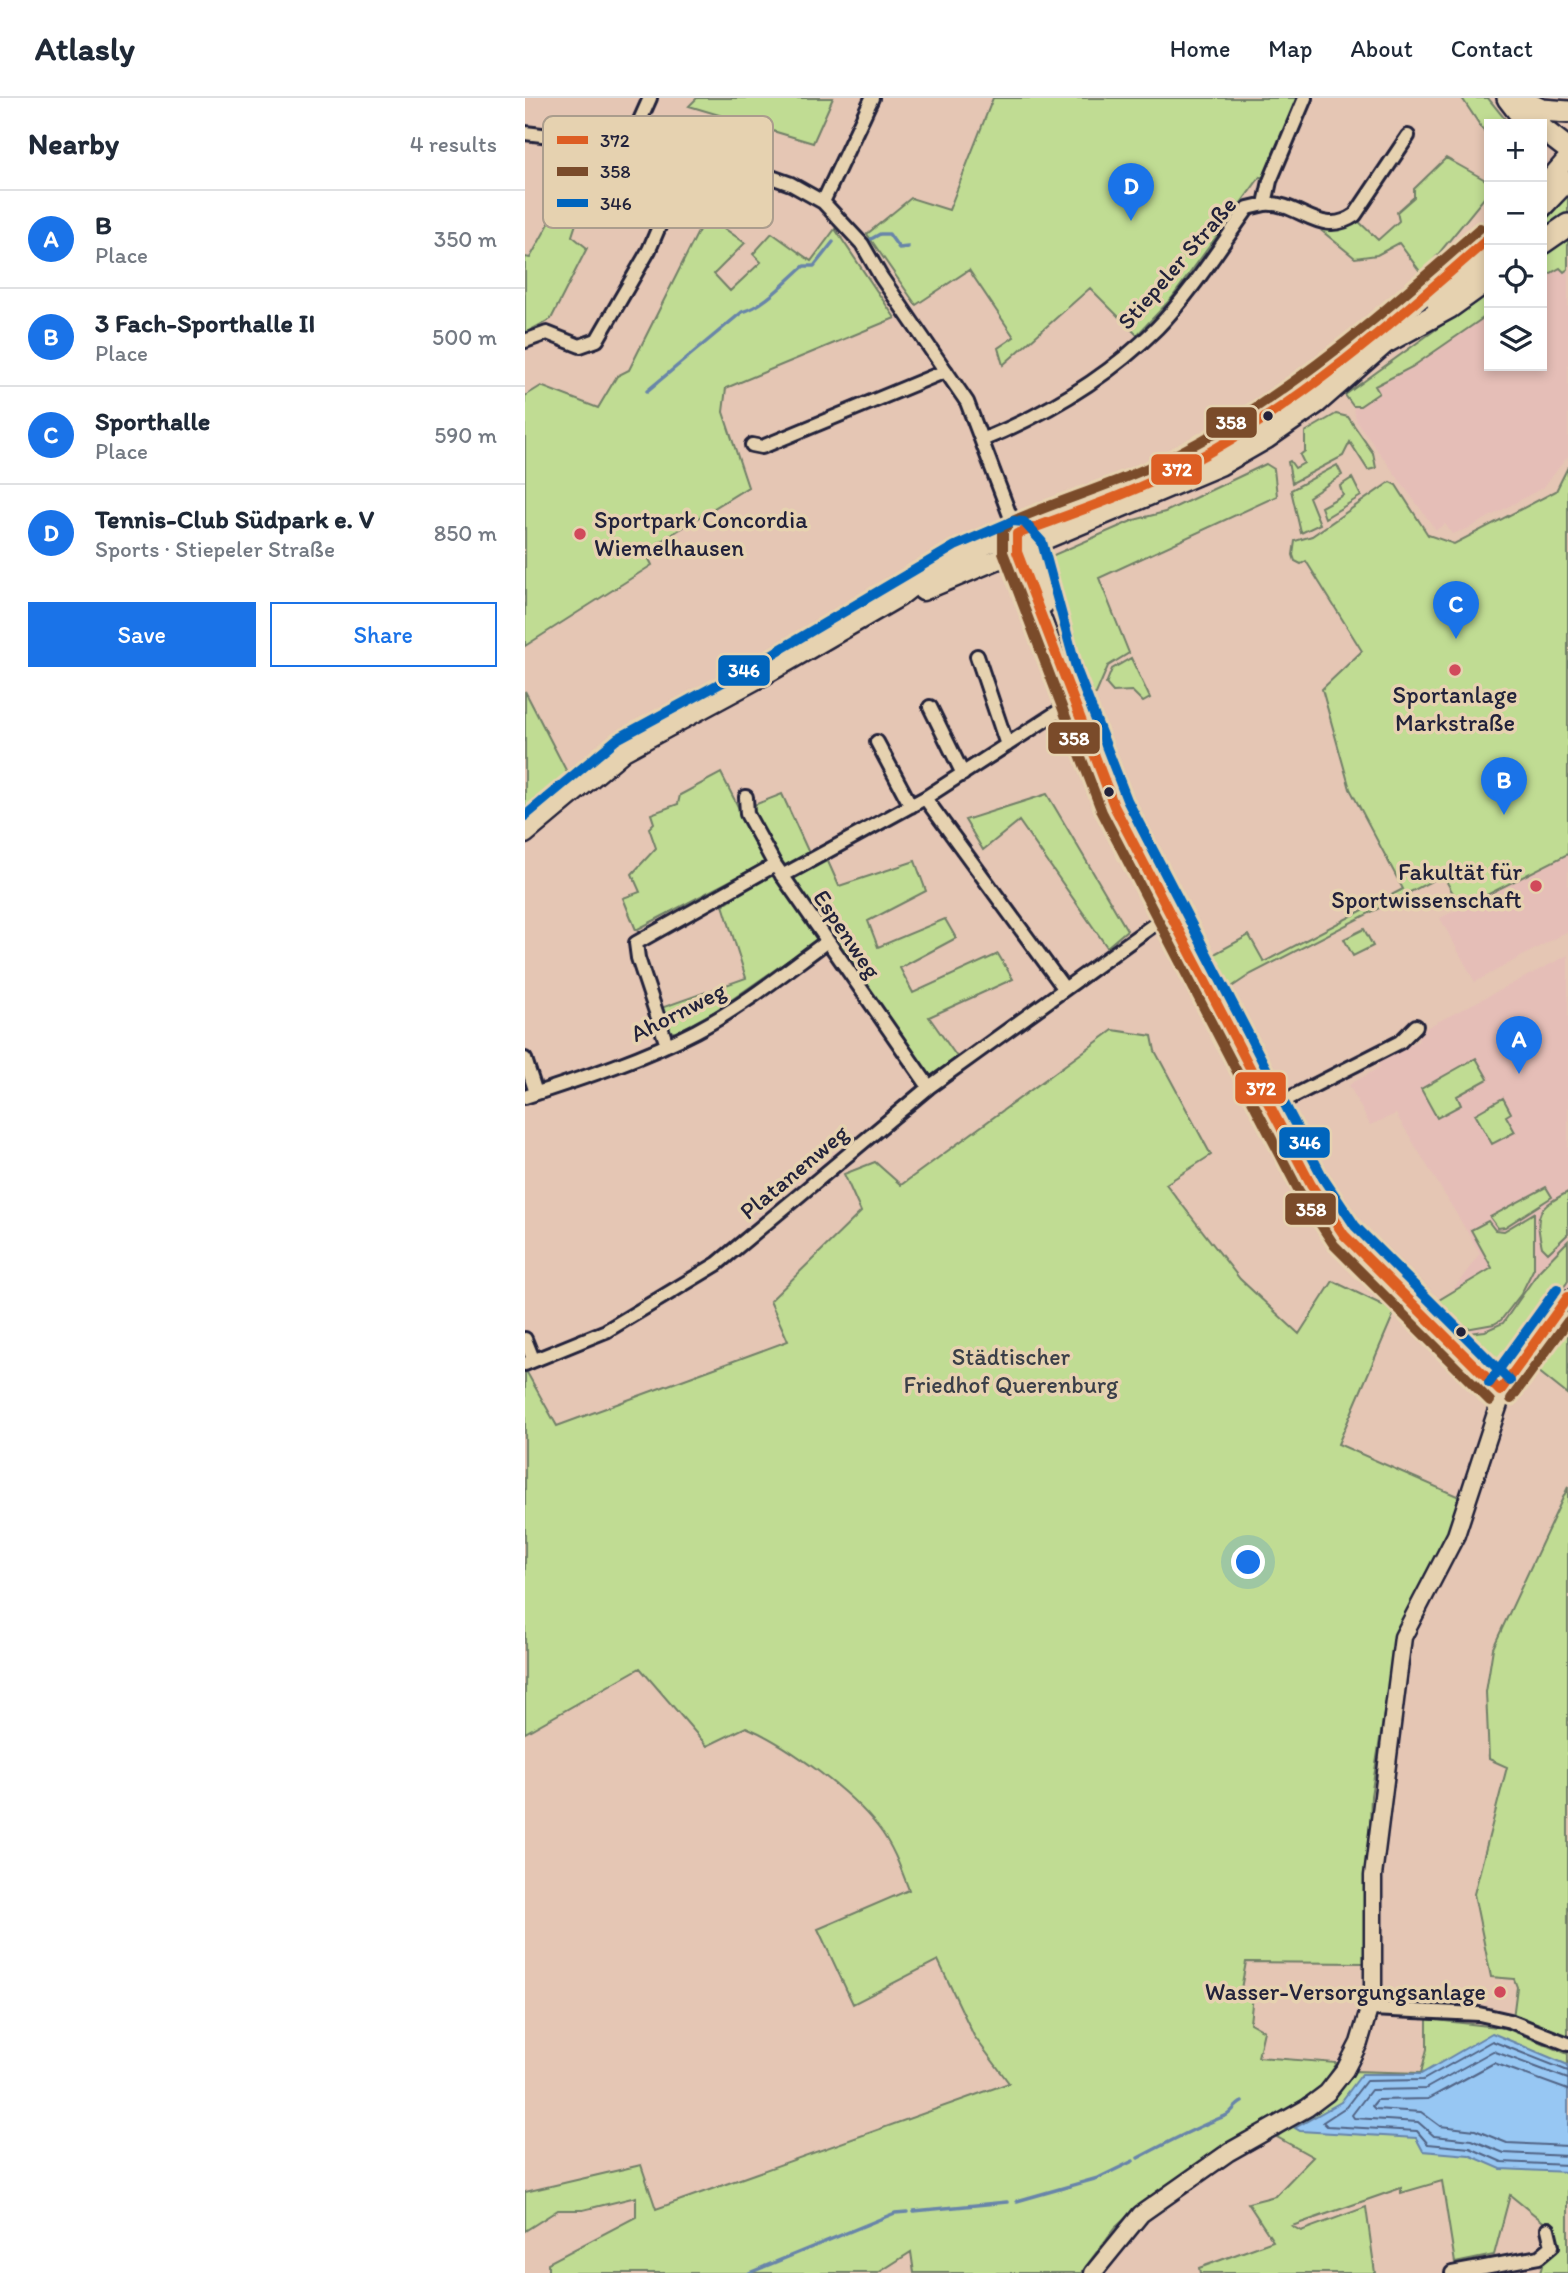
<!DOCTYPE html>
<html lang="en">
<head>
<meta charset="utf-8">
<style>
	:root { --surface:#fff; --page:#f2f2f3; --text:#1f2937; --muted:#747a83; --line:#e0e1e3; --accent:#1a73e8 }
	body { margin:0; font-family:Itim,sans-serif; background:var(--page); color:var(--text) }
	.controls { position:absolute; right:21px; top:21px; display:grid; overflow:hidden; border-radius:0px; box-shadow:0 4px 10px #0003 }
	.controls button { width:63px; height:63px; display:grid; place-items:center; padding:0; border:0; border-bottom:2px solid var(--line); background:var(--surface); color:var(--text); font:35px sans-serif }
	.you { position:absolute; left:724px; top:1465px; width:24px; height:24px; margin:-18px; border:5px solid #fff; border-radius:50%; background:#1a73e8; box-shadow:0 0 0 10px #1a73e833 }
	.badge { display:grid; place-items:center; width:46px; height:46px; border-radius:50%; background:var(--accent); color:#fff; font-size:23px; font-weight:700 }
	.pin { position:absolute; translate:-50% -58px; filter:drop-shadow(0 2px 4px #0008) }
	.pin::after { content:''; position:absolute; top:37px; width:24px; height:21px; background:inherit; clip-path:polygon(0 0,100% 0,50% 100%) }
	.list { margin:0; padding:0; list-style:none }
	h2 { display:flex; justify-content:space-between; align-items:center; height:91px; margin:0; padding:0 28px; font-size:30px }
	h2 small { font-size:23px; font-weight:400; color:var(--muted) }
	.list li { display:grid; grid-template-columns:46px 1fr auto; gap:21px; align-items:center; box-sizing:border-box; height:98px; padding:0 28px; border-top:2px solid var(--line) }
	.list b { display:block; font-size:26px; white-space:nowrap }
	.list p { margin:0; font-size:23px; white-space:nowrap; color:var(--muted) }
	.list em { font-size:23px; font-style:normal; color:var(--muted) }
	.actions { display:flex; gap:14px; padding:21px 28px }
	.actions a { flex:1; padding:16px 0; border:2px solid var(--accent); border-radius:0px; text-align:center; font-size:24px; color:var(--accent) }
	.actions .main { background:var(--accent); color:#fff }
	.icon { flex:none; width:38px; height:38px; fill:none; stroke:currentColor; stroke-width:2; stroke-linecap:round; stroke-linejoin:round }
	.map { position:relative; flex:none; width:1043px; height:2175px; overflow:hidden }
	header { display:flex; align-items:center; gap:42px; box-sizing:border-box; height:98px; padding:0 35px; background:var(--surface); border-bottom:2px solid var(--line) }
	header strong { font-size:33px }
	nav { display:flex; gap:38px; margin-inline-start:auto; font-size:24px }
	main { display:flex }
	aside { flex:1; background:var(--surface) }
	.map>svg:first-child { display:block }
	.built { fill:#e5beb7 }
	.green { fill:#c0dc93; stroke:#717f67; stroke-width:2 }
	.water { fill:#97c7f3; stroke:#6885a9; stroke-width:2 }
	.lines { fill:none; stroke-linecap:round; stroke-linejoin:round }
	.shore { stroke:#516485; stroke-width:2 }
	.stream { stroke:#6885a9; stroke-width:3.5 }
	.minor-casing { stroke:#22223b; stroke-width:18 }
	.tertiary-casing { stroke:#22223b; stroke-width:21 }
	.secondary-casing { stroke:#22223b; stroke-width:23 }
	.trunk-casing { stroke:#22223b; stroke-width:26 }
	.minor { stroke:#e6d2b0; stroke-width:12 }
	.tertiary { stroke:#e6d2b0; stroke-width:16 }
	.secondary { stroke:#e6d2b0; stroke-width:18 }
	.trunk { stroke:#e6d2b0; stroke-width:21 }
	.bus-1-casing { stroke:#e6d2b0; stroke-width:16 }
	.bus-2-casing { stroke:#e6d2b0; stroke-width:16 }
	.bus-3-casing { stroke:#e6d2b0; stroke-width:16 }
	.bus-1 { stroke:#dd5e24; stroke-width:10 }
	.bus-2 { stroke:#7a4b2a; stroke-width:10 }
	.bus-3 { stroke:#0065bd; stroke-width:10 }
	.bus-dot { fill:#22223b; stroke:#e6d2b0; stroke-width:2.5 }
	.poi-dot { fill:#d1495b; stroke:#e6d2b0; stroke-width:2.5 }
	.labels { text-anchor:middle; stroke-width:7; stroke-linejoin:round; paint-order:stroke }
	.street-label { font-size:24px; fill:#22223b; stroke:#e6d2b0 }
	.poi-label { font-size:24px; fill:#22223b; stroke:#e6d2b0; text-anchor:end }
	.park-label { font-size:24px; fill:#3a3e48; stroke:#e6d2b0 }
	.key { fill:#e6d2b0; stroke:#ab9d8d; stroke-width:2 }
	.key-label { font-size:19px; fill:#22223b }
	.line-badge { stroke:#e6d2b0; stroke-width:2.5 }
	.badge-label { font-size:19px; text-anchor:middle; font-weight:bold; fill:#fff }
</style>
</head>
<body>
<header>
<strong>Atlasly</strong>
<nav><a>Home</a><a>Map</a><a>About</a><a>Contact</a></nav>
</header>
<main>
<aside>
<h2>Nearby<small>4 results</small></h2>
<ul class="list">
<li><span class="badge">A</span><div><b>B</b><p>Place</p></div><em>350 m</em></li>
<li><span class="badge">B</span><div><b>3 Fach-Sporthalle II</b><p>Place</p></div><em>500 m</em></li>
<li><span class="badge">C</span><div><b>Sporthalle</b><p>Place</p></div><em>590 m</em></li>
<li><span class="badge">D</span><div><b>Tennis-Club Südpark e. V</b><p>Sports · Stiepeler Straße</p></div><em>850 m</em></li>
</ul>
<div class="actions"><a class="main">Save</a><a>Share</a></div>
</aside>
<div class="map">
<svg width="1043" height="2175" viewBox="0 0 1043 2175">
	<rect width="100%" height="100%" fill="#e5c6b4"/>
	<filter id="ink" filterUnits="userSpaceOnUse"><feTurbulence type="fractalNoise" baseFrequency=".0143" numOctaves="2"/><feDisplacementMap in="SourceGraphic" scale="14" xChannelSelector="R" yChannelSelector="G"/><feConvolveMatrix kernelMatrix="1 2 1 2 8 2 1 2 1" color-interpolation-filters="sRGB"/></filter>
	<g filter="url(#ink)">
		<!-- built -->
		<path class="built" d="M 1035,170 L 1039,174 L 1043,171 L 1043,358 L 1019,389 L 944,430 L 927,436 L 920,426 L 911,432 L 832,324 L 828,308 L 835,308 L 853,296 L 850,289 L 887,269 L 964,216 L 964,268 L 1017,268 L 1017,180 Z
			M 1043,756 L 1043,833 L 950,884 L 915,820 Z
			M 1043,857 L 1043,1211 L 1027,1237 L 1012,1227 L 992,1256 L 982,1264 L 970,1265 L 913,1213 L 955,1155 L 871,1016 L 845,1027 L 824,987 L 855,969 L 851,961 L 894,943 L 891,935 Z"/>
		<!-- green -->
		<path class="green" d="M 172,0 L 308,0 L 288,45 L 164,8 Z
			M 468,0 L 786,0 L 747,82 L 735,79 L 646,201 L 612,237 L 565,190 L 478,267 L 473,250 L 489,239 L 444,172 L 391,207 L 342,136 L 386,100 L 424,112 Z
			M 937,0 L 963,0 L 984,26 L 964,26 L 964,41 Z
			M 921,60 L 964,84 L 964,94 L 897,176 L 874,145 L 852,157 L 830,160 L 797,133 L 831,121 L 853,142 L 874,123 L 872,114 L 889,99 L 889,91 Z
			M 44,89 L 61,95 L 47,138 L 62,150 L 26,221 L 0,235 L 0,159 L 5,160 Z
			M 1043,97 L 1043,124 L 1017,142 L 1017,126 Z
			M 188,104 L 206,114 L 196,128 L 220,145 L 189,176 L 205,193 L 236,164 L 228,156 L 247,135 L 286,163 L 310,131 L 370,220 L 201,290 L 198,314 L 223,389 L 120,453 L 127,467 L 0,548 L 0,298 L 16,288 L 73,310 L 92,278 L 104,272 Z
			M 1043,140 L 1043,171 L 1039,174 L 1035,170 L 1017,180 L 1017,157 Z
			M 964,193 L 964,216 L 887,269 L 850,288 L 854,295 L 835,308 L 828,308 L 820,297 Z
			M 811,316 L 823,319 L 848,355 L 851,370 L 843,372 L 825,344 L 818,358 L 767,385 L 763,364 L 765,363 L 770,370 L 779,365 L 775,357 L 780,353 L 780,334 Z
			M 741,366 L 749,371 L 752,398 L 574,480 L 604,555 L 583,568 L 571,596 L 560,599 L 551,574 L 555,573 L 553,566 L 549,567 L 540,514 L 524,459 L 609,422 L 640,414 Z
			M 812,367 L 817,377 L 784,399 L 795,426 L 776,435 L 766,392 Z
			M 1043,369 L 1043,756 L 936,810 L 918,777 L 726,876 L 696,896 L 681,865 L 682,860 L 724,837 L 739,864 L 878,791 L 825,691 L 797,591 L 837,553 L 781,463 L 776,466 L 770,463 L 768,457 L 770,443 L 787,438 L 865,384 L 871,387 L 903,437 L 929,446 L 1031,393 Z
			M 827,380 L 836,398 L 800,420 L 796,409 L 818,397 L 815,388 Z
			M 606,560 L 625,600 L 618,604 L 607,593 L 588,594 L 581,586 L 587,571 Z
			M 0,593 L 44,678 L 0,715 Z
			M 196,675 L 241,764 L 111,832 L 98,800 L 115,794 L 107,776 L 131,750 L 124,730 L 129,725 L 126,716 L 153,706 L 155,697 Z
			M 257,696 L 289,766 L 301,759 L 314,788 L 390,763 L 401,793 L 343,823 L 353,849 L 420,821 L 431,840 L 375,870 L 388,895 L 473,856 L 488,881 L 404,919 L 432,959 L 404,979 L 300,837 L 189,914 L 150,935 L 143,932 L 136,910 L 221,880 L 198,807 L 247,774 L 224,709 Z
			M 522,696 L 602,832 L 582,849 L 494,723 L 458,752 L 440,722 Z
			M 839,831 L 848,848 L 828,858 L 819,841 Z
			M 588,932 L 627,938 L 630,953 L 686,1057 L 641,1086 L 715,1181 L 774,1236 L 808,1183 L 870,1213 L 813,1346 L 939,1401 L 868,1558 L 846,1698 L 840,1865 L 721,1864 L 715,1896 L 728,1897 L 725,1925 L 739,1933 L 733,1959 L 812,1965 L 796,1990 L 669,2069 L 608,2113 L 589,2131 L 556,2175 L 389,2175 L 386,2154 L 353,2175 L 23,2175 L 23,2165 L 111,2119 L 111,2099 L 58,2112 L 33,2112 L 0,2133 L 0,2094 L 116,2067 L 131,2111 L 484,1985 L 449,1938 L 413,1862 L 328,1906 L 293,1831 L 384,1792 C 376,1771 368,1748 353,1729 C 326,1694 262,1646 221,1629 L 182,1648 L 115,1570 L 0,1635 L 0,1271 L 32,1328 L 263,1243 L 245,1203 L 336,1114 L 319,1076 L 350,1064 L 376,1087 Z
			M 951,960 L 963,981 L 932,998 L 936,1007 L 912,1020 L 896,991 Z
			M 978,1000 L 986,1015 L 981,1018 L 990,1034 L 967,1046 L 950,1016 Z
			M 1021,1089 L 1027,1099 L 980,1129 L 973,1130 L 965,1119 Z
			M 1043,1094 L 1043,1136 L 1023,1155 L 1017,1149 C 1009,1115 1013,1110 1043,1094 Z
			M 1009,1115 L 1009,1170 L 996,1196 L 976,1222 L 969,1226 L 930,1233 L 904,1208 L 967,1170 L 946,1132 L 963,1123 L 970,1132 L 979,1133 Z
			M 1043,1143 L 1043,1183 L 992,1256 L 982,1264 L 970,1265 L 935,1236 L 960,1233 L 978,1225 L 1014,1173 Z
			M 1043,1211 L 1043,1297 L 1008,1269 Z
			M 1043,1389 L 1043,1941 L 988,1920 L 992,1889 L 989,1881 L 966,1879 L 949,1796 L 982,1669 L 964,1661 L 961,1594 L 968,1550 Z
			M 902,1921 L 981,1930 L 1043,1956 L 1043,2175 L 1015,2175 L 1027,2131 L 985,2097 L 969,2157 L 930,2165 L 917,2083 L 876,2095 L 876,2090 L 767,2128 L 776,2133 L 841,2109 L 850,2175 L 675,2175 L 674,2170 L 748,2143 L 723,2105 L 750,2098 L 788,2059 L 752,2039 L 763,2029 L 801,2007 L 829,1973 L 896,1975 L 902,1951 Z"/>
		<!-- water -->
		<path class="water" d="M 967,1935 L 1043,1967 L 1043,2074 L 976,2071 L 944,2057 L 898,2053 L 891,2040 L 775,2033 L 770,2030 L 816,2004 L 837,1976 L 896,1976 Z"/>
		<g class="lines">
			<!-- shore -->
			<path class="shore" d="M 1043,1973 L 967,1943 L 898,1982 L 841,1983 L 821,2009 L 798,2024 L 802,2028 L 892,2033 L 903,2046 L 945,2050 L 977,2064 L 1043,2067
				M 1043,1981 L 968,1953 L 900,1991 L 846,1992 L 827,2017 L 829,2020 L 893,2024 L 909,2038 L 947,2042 L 979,2055 L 1043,2058
				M 1043,1992 L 969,1965 L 903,2001 L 852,2002 L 847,2008 L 850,2011 L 896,2014 L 915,2028 L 950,2032 L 982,2045 L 1043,2048"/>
			<!-- stream -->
			<path class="stream" d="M 339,145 L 355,136 L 364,136 L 374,150 L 383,149
				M 122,293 L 217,214 C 240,208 261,183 279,168 L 289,168 L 308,144
				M 613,2060 C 643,2044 670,2030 700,2018 C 706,2016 710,2007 717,2004
				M 492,2103 L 573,2080 L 608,2063
				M 389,2113 L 482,2104
				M 224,2175 L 370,2115 L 382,2114"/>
			<defs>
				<path id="minor" d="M 0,35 L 185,57 L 266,86 L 298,104 L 337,146 L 356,179 L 442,304 L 492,436
					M 104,47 L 125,0
					M 298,104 L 347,0
					M 740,106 C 774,103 796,141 830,117 L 883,38
					M 0,243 L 22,235 L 55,248 L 72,242 L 124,152 L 166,54
					M 457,342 C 521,316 583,279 632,230 C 667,194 694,150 723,110 L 740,106 L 745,83 L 780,0
					M 227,347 L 237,349 L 421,273
					M 452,558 L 482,647
					M 405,609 L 438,676
					M 352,644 L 386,708
					M 221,699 L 222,716 L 250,767 L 404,989
					M 400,700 L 539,890
					M 257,778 L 400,700 L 534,613 L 549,607
					M 142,947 L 113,860 L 111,845 L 250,767
					M 0,961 L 11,995
					M 0,999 C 58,980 117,961 171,933 C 217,909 259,875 301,844
					M 745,1010 L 875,944 L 891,928
					M 0,1241 L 8,1261
					M 0,1266 L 81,1233 L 192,1166 L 404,989 L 634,823
					M 975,1293 L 1043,1199
					M 846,1911 L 954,1916 L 985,1923 L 1043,1946
					M 927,2175 L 1014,2159 L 1027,2148 L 1023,2131"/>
				<path id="tertiary" d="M 496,440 L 504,449 L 520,507
					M 492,442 L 492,454 L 589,708 L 786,1087 L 819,1137 L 964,1280 L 976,1300 L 931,1437 L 878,1539 L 848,1778 L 848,1898 L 834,1945 L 820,1972 L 802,1995 L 782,2010 L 704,2054 L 616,2116 L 568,2175"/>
				<path id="secondary" d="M 1017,90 L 1043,60
					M 1017,110 L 1043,83
					M 910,203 L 964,158
					M 398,493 L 695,368 L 742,341 L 792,306 L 873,235
					M 0,736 L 99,653 L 236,579 L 374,499 C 452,436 559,414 649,373 C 762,321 872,223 964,140"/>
				<path id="trunk" d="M 983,0 L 1003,26
					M 990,0 L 1017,12 L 1043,14
					M 1017,31 L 1043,51
					M 1017,145 L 1043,127
					M 863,243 L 925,209 L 964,181"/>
			</defs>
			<!-- minor casing -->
			<use href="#minor" class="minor-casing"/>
			<!-- tertiary casing -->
			<use href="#tertiary" class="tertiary-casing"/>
			<!-- secondary casing -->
			<use href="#secondary" class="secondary-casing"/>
			<!-- trunk casing -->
			<use href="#trunk" class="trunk-casing"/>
			<!-- minor -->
			<use href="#minor" class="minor"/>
			<!-- tertiary -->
			<use href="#tertiary" class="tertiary"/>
			<!-- secondary -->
			<use href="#secondary" class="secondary"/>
			<!-- trunk -->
			<use href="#trunk" class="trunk"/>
			<defs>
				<path id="bus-1" d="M 964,140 C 869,224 772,309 659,368 C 606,396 548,415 492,436 L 492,454 L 589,708 L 786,1087 L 819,1137 L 975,1293
					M 975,1293 L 1043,1199"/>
				<path id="bus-2" d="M 955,130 C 861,213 765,297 652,356 C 598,384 540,400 485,424 L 478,433 L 478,454 L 577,714 L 774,1093 L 809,1147 L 965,1303
					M 986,1301 L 1043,1223"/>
				<path id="bus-3" d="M 0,718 L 92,641 L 229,567 L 430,448 L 488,423 L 499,424 L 517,444 L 552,573 L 602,702 L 798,1080 L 830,1128 L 985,1283
					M 964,1285 L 1032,1191"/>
			</defs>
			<!-- bus-1 casing -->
			<use href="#bus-1" class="bus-1-casing"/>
			<!-- bus-2 casing -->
			<use href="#bus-2" class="bus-2-casing"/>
			<!-- bus-3 casing -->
			<use href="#bus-3" class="bus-3-casing"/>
			<!-- bus-1 -->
			<use href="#bus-1" class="bus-1"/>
			<!-- bus-2 -->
			<use href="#bus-2" class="bus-2"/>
			<!-- bus-3 -->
			<use href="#bus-3" class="bus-3"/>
		</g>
	</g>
	<!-- markers -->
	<g class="bus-dot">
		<circle cx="743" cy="318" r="6"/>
		<circle cx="584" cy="694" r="6"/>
		<circle cx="936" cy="1234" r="6"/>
	</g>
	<g class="poi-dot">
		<circle cx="55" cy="436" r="7"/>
		<circle cx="930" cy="572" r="7"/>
		<circle cx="1011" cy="788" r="7"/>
		<circle cx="975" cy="1894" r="7"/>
	</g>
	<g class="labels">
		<!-- street labels -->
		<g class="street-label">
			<text transform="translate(652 165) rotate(-49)" y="8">Stiepeler Straße</text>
			<text transform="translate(322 836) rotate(56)" y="8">Espenweg</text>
			<text transform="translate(153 914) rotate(-27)" y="8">Ahornweg</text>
			<text transform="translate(269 1074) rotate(-40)" y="8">Platanenweg</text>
		</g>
		<!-- poi labels -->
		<g class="poi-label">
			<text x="69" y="430" text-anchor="start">Sportpark Concordia<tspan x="69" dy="28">Wiemelhausen</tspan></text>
			<text x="930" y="605" text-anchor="middle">Sportanlage<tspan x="930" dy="28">Markstraße</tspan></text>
			<text x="997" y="782">Fakultät für<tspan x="997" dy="28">Sportwissenschaft</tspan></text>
			<text x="961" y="1902">Wasser-Versorgungsanlage</text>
		</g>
		<!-- park labels -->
		<g class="park-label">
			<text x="486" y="1267">Städtischer<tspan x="486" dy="28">Friedhof Querenburg</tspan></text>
		</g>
	</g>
	<!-- legend -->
	<rect x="18" y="18" width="230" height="112" rx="10" class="key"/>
	<rect x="32" y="38" width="31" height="8" fill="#dd5e24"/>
	<rect x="32" y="69" width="31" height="9" fill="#7a4b2a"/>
	<rect x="32" y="101" width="31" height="8" fill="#0065bd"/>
	<g class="key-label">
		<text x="75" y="49">372</text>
		<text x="75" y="80">358</text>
		<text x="75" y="112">346</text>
	</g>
	<g class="line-badge">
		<rect x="680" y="308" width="53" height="33" rx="7" fill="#7a4b2a"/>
		<rect x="625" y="355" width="53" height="33" rx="7" fill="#dd5e24"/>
		<rect x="192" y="556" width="54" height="33" rx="7" fill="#0065bd"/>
		<rect x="522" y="623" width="54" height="34" rx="7" fill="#7a4b2a"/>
		<rect x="709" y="973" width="53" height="34" rx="7" fill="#dd5e24"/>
		<rect x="753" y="1028" width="53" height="33" rx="7" fill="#0065bd"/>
		<rect x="759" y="1094" width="53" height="34" rx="7" fill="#7a4b2a"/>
	</g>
	<g class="badge-label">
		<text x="706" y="331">358</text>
		<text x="652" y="378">372</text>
		<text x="219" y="579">346</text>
		<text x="549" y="647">358</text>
		<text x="736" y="997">372</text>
		<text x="780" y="1051">346</text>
		<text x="786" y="1118">358</text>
	</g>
</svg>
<div class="controls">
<button>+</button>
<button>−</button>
<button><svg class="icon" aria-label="locate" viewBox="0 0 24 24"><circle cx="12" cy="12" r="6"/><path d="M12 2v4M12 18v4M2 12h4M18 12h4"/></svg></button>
<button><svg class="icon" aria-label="layers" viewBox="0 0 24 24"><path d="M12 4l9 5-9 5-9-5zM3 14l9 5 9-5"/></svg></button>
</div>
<div class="you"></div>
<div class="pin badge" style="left:994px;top:976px">A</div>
<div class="pin badge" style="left:979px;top:717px">B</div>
<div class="pin badge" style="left:931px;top:541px">C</div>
<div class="pin badge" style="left:606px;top:123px">D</div>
</div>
</main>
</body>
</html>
